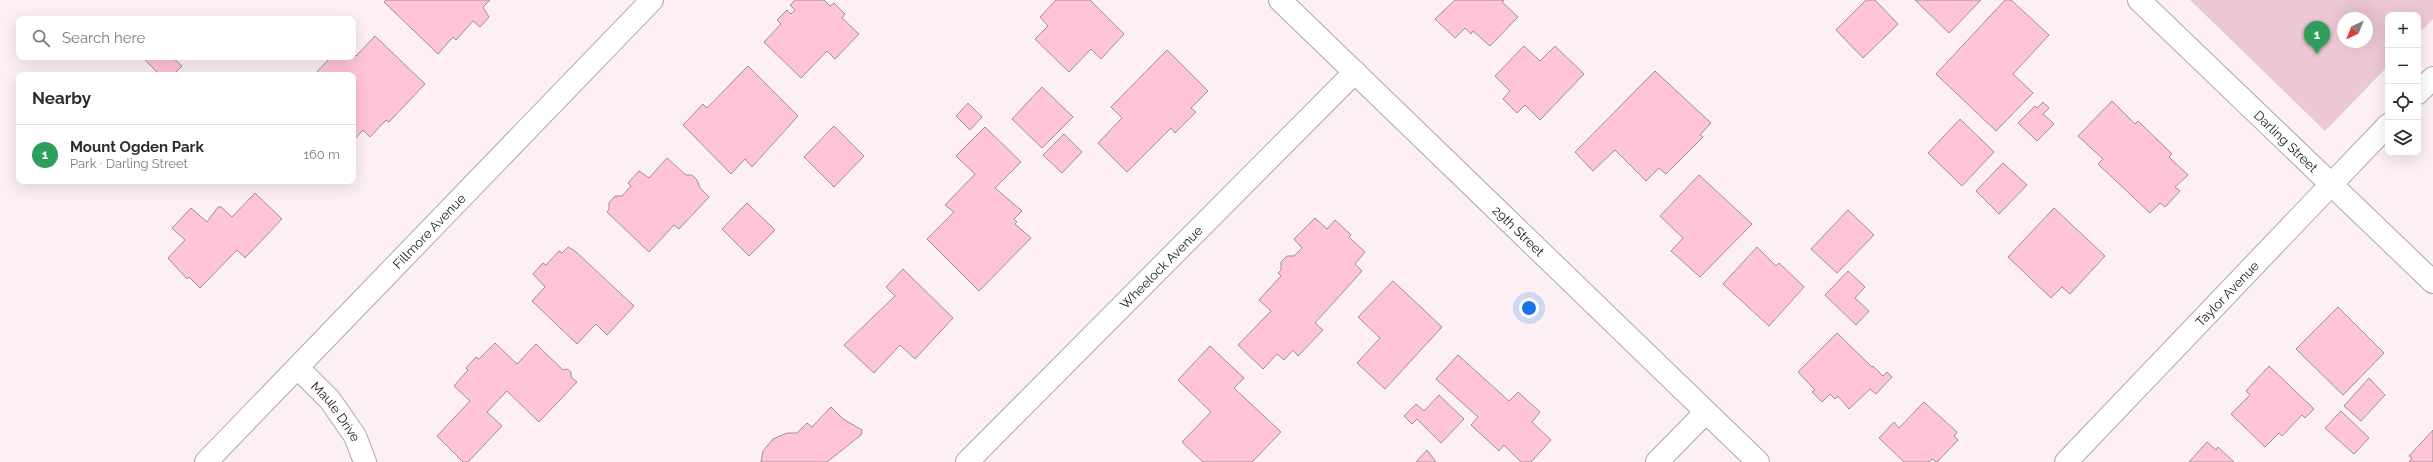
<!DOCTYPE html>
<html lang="en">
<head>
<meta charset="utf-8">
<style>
	:root { --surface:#fff; --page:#f7f7f7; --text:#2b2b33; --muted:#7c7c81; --line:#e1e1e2; --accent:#3a7c6e }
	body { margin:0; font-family:Raleway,sans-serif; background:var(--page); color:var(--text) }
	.controls { position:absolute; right:12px; top:12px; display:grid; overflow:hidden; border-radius:8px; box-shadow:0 4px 16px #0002 }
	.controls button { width:36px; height:36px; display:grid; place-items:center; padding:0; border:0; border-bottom:1px solid var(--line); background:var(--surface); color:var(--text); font:20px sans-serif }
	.compass { position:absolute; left:2337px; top:12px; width:36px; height:36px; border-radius:50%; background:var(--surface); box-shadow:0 4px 16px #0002; rotate:223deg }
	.you { position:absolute; left:1529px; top:308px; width:14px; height:14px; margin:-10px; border:3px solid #fff; border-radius:50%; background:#1a73e8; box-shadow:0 0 0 6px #1a73e833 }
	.badge { display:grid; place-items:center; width:26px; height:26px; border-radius:50%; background:var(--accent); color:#fff; font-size:13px; font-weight:700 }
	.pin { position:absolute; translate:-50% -33px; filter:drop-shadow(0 1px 2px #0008) }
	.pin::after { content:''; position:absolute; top:21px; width:14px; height:12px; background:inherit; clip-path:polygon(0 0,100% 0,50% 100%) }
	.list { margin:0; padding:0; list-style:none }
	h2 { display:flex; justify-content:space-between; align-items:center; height:52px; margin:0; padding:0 16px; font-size:17px }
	h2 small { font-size:13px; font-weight:400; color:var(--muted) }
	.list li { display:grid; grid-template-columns:26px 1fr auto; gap:12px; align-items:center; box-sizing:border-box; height:60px; padding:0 16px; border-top:1px solid var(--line) }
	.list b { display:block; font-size:15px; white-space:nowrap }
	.list p { margin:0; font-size:13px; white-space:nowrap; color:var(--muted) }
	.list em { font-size:13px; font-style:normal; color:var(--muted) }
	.icon { flex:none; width:22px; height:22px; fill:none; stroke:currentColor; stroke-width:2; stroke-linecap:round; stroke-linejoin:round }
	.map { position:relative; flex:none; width:2433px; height:462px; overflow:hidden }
	.search { position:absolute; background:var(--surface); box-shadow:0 4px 16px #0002; left:16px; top:16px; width:340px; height:44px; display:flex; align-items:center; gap:10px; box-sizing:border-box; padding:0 14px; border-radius:8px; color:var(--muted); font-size:15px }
	.panel { position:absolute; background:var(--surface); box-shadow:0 4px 16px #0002; left:16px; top:72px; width:340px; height:112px; border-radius:8px }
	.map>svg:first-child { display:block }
	.green { fill:#ebc8d3; fill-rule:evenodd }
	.building { fill:#ffc4d7; stroke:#9c9093 }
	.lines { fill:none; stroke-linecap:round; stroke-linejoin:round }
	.street-casing { stroke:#b2a6a9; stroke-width:24 }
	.secondary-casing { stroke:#b2a6a9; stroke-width:24 }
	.street { stroke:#fff; stroke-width:22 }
	.secondary { stroke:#fff; stroke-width:22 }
	.labels { text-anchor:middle; stroke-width:3; stroke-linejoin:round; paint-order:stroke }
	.street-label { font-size:13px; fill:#1c1719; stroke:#fdf0f4 }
</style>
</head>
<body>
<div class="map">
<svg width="2433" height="462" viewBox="0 0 2433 462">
	<rect width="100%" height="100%" fill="#fdf0f4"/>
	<!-- green -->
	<path class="green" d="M 2190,0 L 2433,0 L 2433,19 L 2418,34 L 2418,15 L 2388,15 L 2388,66 L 2325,131 ZM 2343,18 L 2367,18 L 2367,42 L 2343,42 Z"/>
	<!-- building -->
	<path class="building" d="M 386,0 L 490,0 L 483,7 L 489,17 L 480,27 L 473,21 L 456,40 L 453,37 L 438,54 L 384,2 Z
		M 795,0 L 824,0 L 830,6 L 834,3 L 845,14 L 842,18 L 859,34 L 835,59 L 827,51 L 801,78 L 764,42 L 781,24 L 777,20 L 787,10 L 791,14 L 795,10 L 790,5 Z
		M 1056,0 L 1090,0 L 1124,34 L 1101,59 L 1091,49 L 1069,72 L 1035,39 L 1048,26 L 1040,17 Z
		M 1455,0 L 1504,0 L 1502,2 L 1518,17 L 1490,46 L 1473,31 L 1471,34 L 1465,28 L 1455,38 L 1435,19 Z
		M 1866,0 L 1875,0 L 1898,24 L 1863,58 L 1836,30 Z
		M 1915,0 L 1981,0 L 1949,33 Z
		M 2005,0 L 2011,0 L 2049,35 L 2013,74 L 2033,93 L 1996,131 L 1936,74 Z
		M 375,36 L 425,84 L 389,122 L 386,120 L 370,137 L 363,130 L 353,141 L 353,75 L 314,75 L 331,57 L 353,57 L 353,54 L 356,56 Z
		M 1524,46 L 1540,61 L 1555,46 L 1584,74 L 1540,120 L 1525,105 L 1517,113 L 1503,99 L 1510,91 L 1495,76 Z
		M 1167,50 L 1208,91 L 1191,108 L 1196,112 L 1175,133 L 1171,128 L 1127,172 L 1098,143 L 1122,118 L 1111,107 Z
		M 144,57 L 172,57 L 182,66 L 173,75 L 160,75 L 143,58 Z
		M 748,66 L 798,116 L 752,167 L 745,159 L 731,174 L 683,125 L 703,104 L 707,108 Z
		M 1655,71 L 1711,123 L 1700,135 L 1703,137 L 1666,174 L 1659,168 L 1646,181 L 1615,150 L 1593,171 L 1575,152 Z
		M 1042,87 L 1073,117 L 1042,148 L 1012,119 Z
		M 2112,101 L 2135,124 L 2138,121 L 2172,154 L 2169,157 L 2188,175 L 2175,187 L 2180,191 L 2165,207 L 2160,203 L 2150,213 L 2098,164 L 2103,159 L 2078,136 Z
		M 2043,102 L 2049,108 L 2043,114 L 2054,124 L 2037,141 L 2018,123 L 2035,106 L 2037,108 Z
		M 968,103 L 982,117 L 970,130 L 956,116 Z
		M 1960,119 L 1994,152 L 1962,186 L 1928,153 Z
		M 834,126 L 864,156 L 834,187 L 804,157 Z
		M 985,127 L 1021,162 L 995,188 L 1022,211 L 1014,219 L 1017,222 L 1015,224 L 1031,238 L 979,291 L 927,239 L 954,212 L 945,205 L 975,174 L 956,156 Z
		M 1064,134 L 1082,152 L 1062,173 L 1043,155 Z
		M 667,158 L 686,175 L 692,175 L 697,180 L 700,188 L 709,197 L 679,229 L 674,225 L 649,252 L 607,212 L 609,209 L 609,203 L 615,196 L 622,196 L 631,186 L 628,183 L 639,171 L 649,178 Z
		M 2003,163 L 2027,185 L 1999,214 L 1976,191 Z
		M 1699,175 L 1752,224 L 1700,277 L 1671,251 L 1683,238 L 1660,216 Z
		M 255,193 L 282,219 L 245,258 L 237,250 L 200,288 L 189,277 L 187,279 L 168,258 L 185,240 L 172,228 L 191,208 L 207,222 L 218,207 L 221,207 L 232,217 Z
		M 747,203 L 775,230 L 749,256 L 722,229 Z
		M 2054,208 L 2105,256 L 2070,294 L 2062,287 L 2051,298 L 2008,257 Z
		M 1848,210 L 1874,235 L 1837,273 L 1811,249 Z
		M 1315,218 L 1327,229 L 1335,220 L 1351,235 L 1349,237 L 1365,252 L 1355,264 L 1362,271 L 1315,323 L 1323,330 L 1298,356 L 1293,350 L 1284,360 L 1277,354 L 1263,369 L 1238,345 L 1271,311 L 1259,300 L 1281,276 L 1278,273 L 1281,270 L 1281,262 L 1287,256 L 1294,256 L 1302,248 L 1294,239 Z
		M 568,247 L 575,251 L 634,306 L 607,335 L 596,324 L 577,344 L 532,301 L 545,287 L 533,274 L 543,263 L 546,265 L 559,251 L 562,253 Z
		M 1757,247 L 1776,266 L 1779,263 L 1804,287 L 1769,326 L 1723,284 Z
		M 903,269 L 953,318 L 915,359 L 900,345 L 874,373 L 844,345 L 895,296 L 886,287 Z
		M 1848,271 L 1865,287 L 1855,298 L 1869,311 L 1856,325 L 1825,295 Z
		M 1393,281 L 1442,327 L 1385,389 L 1357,363 L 1380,338 L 1358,317 Z
		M 2338,307 L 2384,353 L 2343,395 L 2296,349 Z
		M 1837,333 L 1872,367 L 1873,366 L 1883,376 L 1887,372 L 1892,377 L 1876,394 L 1870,389 L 1849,409 L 1838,396 L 1835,399 L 1830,394 L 1822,402 L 1812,392 L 1815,390 L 1798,372 Z
		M 495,343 L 517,364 L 536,344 L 563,370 L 567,369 L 571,372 L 571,377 L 577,382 L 539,422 L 507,391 L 487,412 L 502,426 L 468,462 L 463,462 L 437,436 L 470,401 L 454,386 L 468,370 L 466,368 L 476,357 L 479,359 Z
		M 1210,346 L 1244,378 L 1234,388 L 1281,432 L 1252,462 L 1203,462 L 1182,442 L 1211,412 L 1178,380 Z
		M 1458,355 L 1509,401 L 1518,392 L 1540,412 L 1532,422 L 1551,440 L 1531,462 L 1521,462 L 1504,445 L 1499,451 L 1471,425 L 1478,417 L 1436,379 Z
		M 2269,366 L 2314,409 L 2305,418 L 2302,415 L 2282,436 L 2279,433 L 2265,447 L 2231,414 L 2250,395 L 2246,391 Z
		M 2369,378 L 2385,395 L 2361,421 L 2344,406 Z
		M 1439,395 L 1464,419 L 1441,443 L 1417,419 L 1412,424 L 1404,416 L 1416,404 L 1424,411 Z
		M 1924,402 L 1957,432 L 1954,436 L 1958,440 L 1937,462 L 1932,459 L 1929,462 L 1904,462 L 1879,438 L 1894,422 L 1899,428 Z
		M 831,407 L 843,419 L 862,430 L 861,435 L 827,462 L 761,462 L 763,451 L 773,439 L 787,433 L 797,433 L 807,423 L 812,427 Z
		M 2341,411 L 2369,438 L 2354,454 L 2325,428 Z
		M 2433,430 L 2433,462 L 2409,462 L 2412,458 L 2409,456 Z
		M 2207,442 L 2216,450 L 2218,447 L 2234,462 L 2189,462 Z
		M 1427,450 L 1436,462 L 1416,462 Z"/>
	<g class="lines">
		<defs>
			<g id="street">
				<path id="s1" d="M 2139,0 L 2433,282"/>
				<path id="s2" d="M 298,368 L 330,400 L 355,436 L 365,462"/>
				<path id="s3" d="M 206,462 L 652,0"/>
				<path id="s4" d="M 967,462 L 1355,72"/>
				<path d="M 1657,462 L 1706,412"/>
			</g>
			<g id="secondary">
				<path id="s5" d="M 1280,0 L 1758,462"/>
				<path d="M 2418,93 L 2433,78"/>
				<path id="s6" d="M 2066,462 L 2388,125"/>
			</g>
		</defs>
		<!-- street casing -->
		<use href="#street" class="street-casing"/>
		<!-- secondary casing -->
		<use href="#secondary" class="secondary-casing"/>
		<!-- street -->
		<use href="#street" class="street"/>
		<!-- secondary -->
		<use href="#secondary" class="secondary"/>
	</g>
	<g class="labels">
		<!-- street labels -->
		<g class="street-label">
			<text dy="5" stroke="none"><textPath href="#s1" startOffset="204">Darling Street</textPath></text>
			<text dy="5" stroke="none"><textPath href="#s3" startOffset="321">Fillmore Avenue</textPath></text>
			<text dy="5" stroke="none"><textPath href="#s5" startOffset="332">29th Street</textPath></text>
			<text dy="5" stroke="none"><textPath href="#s4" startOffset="275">Wheelock Avenue</textPath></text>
			<text dy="5" stroke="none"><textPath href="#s6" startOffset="233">Taylor Avenue</textPath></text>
			<text dy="5" stroke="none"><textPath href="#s2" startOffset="58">Maule Drive</textPath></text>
		</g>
	</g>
</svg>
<div class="controls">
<button>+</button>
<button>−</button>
<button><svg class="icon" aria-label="locate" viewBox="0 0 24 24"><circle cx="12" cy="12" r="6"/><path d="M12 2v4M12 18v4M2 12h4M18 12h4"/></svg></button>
<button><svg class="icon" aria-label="layers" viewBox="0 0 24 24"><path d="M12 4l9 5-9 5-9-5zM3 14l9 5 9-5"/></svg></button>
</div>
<svg class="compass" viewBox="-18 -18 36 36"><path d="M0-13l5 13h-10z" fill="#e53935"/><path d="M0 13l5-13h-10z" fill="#7c7c81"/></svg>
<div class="you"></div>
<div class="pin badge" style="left:2317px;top:54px;background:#2e9e5b">1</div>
<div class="search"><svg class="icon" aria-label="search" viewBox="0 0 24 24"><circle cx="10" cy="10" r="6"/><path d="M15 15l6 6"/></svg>Search here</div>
<section class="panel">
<h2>Nearby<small></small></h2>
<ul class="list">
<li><span class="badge" style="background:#2e9e5b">1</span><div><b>Mount Ogden Park</b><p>Park · Darling Street</p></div><em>160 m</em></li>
</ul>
</section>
</div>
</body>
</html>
